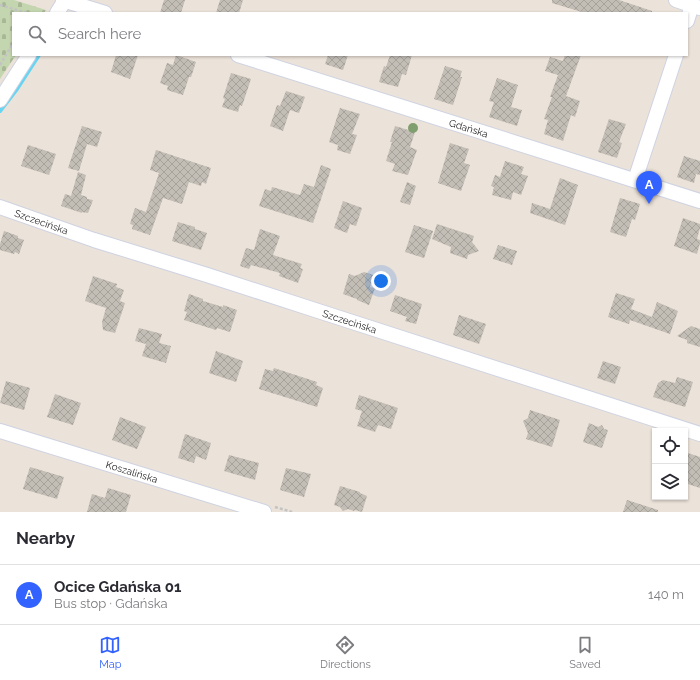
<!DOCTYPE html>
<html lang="en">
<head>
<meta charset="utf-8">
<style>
	:root { --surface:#fff; --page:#f7f7f7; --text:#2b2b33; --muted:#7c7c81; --line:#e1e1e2; --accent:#3262ff }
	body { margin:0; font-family:Raleway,sans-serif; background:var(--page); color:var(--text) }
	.controls { position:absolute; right:12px; bottom:12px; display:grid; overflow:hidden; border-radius:0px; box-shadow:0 1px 3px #0004 }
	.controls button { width:36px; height:36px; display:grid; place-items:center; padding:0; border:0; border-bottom:1px solid var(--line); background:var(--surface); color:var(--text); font:20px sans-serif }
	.you { position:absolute; left:381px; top:281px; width:14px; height:14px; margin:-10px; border:3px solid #fff; border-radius:50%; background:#1a73e8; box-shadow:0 0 0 6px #1a73e833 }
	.badge { display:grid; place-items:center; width:26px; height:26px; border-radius:50%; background:var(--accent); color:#fff; font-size:13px; font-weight:700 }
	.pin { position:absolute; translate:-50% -33px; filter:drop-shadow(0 1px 2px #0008) }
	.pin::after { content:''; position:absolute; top:21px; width:14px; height:12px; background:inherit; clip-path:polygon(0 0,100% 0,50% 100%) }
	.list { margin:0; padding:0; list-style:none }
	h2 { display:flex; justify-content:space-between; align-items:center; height:52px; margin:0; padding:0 16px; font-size:17px }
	h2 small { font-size:13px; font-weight:400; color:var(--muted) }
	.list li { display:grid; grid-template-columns:26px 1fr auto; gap:12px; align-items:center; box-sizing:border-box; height:60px; padding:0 16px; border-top:1px solid var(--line) }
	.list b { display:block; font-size:15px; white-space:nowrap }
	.list p { margin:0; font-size:13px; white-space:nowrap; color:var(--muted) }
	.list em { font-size:13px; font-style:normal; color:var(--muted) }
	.icon { flex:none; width:22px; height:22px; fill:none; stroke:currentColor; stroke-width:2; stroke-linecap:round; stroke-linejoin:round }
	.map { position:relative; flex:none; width:700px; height:512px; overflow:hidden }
	.search { position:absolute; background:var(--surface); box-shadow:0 1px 3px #0004; left:12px; right:12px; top:12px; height:44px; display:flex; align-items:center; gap:10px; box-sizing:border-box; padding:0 14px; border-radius:0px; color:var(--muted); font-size:15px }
	.sheet { height:112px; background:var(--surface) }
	nav { display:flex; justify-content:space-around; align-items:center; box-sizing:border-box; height:56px; border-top:1px solid var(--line); background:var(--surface); font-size:11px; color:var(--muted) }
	nav a { display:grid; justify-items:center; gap:2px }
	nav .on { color:var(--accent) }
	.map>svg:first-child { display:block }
	.cemetery { fill:url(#cemetery-stones) }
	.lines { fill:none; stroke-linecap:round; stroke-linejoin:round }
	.stream { stroke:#67d4f2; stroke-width:4 }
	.building { fill:url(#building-cross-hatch) }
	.minor-casing { stroke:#ced3e2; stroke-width:16 }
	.path { stroke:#c3c3c3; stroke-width:2.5; stroke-dasharray:3 2; stroke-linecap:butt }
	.minor { stroke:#fff; stroke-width:14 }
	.tree { fill:#819e6e }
	.labels { text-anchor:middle; stroke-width:3; stroke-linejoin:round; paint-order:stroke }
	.street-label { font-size:10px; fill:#282828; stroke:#fff }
</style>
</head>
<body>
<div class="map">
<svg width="700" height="512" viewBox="0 0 700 512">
	<defs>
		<pattern id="cemetery-stones" width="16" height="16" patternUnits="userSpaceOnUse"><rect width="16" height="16" fill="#c4d6af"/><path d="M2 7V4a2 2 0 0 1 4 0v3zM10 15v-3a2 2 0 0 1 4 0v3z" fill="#a8b897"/></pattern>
		<pattern id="building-cross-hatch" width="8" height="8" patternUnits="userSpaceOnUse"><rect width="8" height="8" fill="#c2bdb5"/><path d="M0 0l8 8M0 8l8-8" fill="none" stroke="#a7a29c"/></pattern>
	</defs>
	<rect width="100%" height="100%" fill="#ebe2d9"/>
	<!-- cemetery -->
	<path class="cemetery" d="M 0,0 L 14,0 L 46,10 L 44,13 L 13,13 L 13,55 L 16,55 L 0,79 Z"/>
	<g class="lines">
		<!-- stream -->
		<path class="stream" d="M 0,111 L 17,89 L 39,55"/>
	</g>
	<!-- building -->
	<path class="building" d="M 164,0 L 185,0 L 181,13 L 160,13 Z
		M 220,0 L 243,0 L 239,13 L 216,13 Z
		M 552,0 L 619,0 L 652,11 L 652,13 L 585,13 L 552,3 Z
		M 116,55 L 138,55 L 130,79 L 111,72 Z
		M 176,55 L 196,62 L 191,77 L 189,77 L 183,95 L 167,90 L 168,86 L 160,83 L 167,63 L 173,65 Z
		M 328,55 L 348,55 L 343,70 L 325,64 Z
		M 390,55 L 412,55 L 406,75 L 402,74 L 398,87 L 379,82 L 384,66 L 386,67 Z
		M 565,55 L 581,55 L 566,96 L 580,101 L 575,117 L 571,115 L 563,141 L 544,134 L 548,120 L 544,119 L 552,97 L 550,97 L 558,75 L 545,71 L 550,57 L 563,61 Z
		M 445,66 L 462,71 L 460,77 L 462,77 L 453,105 L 434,99 Z
		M 231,73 L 251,79 L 242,106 L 240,105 L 238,112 L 222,107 L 225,99 L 223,98 Z
		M 497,78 L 518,85 L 511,107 L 522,110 L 517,126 L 489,117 L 494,102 L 489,101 Z
		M 286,91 L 305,97 L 299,113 L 290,110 L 283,131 L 270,126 L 277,105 L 280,106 Z
		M 340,108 L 360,114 L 352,134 L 357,135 L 350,154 L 337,150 L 338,145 L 329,142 Z
		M 609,119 L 626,124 L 619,142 L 622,143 L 617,158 L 598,152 Z
		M 82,126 L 102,132 L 97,147 L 87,144 L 79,171 L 68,168 Z
		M 395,126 L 415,132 L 410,147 L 417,150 L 408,175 L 392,171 L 395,164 L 386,161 L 392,142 L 390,142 Z
		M 450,143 L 469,149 L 464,163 L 470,165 L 461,191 L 438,183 Z
		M 28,145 L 56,154 L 49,175 L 21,166 Z
		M 156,150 L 211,168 L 206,184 L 202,182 L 201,186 L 189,182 L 182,204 L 163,198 L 150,235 L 132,229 L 133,225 L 130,224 L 135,208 L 146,212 L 159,173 L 150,170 Z
		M 684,156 L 700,161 L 700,175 L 696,174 L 694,183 L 677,177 Z
		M 505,161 L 524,167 L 521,174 L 528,176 L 521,195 L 513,192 L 511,200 L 492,195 L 494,187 L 491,186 L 495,175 L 500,177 Z
		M 321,165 L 331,169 L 313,223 L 259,206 L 265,189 L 271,191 L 272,187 L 300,195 L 304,184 L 314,187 Z
		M 78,172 L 86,175 L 81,195 L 87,197 L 87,199 L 93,200 L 88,213 L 82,212 L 82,213 L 61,206 L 65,194 L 71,196 Z
		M 560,178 L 578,185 L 565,225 L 530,213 L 532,203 L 550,209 Z
		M 407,182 L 416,186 L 410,205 L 400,202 Z
		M 620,198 L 640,204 L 635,220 L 632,219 L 626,237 L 610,232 Z
		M 343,201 L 362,208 L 356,226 L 350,224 L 347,233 L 334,228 Z
		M 683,218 L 700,224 L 700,228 L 697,239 L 700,240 L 700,243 L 697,254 L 674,246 Z
		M 178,222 L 195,227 L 195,229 L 207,233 L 201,250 L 172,241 Z
		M 437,224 L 474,236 L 472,242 L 479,251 L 468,255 L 467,259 L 450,253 L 451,247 L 432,239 Z
		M 414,225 L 433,231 L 424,258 L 405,252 Z
		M 260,229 L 280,236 L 273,255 L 302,264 L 300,268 L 303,269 L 298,283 L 279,276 L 280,273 L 251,265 L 249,269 L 240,266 L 246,248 L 254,250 Z
		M 4,231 L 18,236 L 18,238 L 24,240 L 19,254 L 15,252 L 14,254 L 0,250 L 0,244 Z
		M 498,245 L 517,251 L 512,265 L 493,259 Z
		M 364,272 L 374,275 L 370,287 L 375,288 L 369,305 L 357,300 L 357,299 L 343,294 L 349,274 L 355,276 Z
		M 93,276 L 117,284 L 116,287 L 124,290 L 120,301 L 125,303 L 115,333 L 103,330 L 102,322 L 106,308 L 85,301 Z
		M 616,293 L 635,299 L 631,309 L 652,317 L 657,302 L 678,311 L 670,334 L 630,320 L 629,324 L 608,317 Z
		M 189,294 L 203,299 L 203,301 L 223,307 L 223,305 L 237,310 L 230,332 L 217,328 L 216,330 L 184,320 L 187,312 L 184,311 Z
		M 395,295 L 422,304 L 416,324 L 405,321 L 407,317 L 390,311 Z
		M 459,315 L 486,324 L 479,344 L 453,335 Z
		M 691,326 L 700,329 L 700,347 L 687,343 L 687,340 L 677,336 Z
		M 139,328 L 162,334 L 159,343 L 171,346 L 166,363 L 142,356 L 146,344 L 135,341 Z
		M 216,351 L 243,361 L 236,382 L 209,373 Z
		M 603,361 L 621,367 L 615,384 L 597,378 Z
		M 274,368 L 317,382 L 316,385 L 323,388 L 317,407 L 259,389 L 265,369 L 273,371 Z
		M 677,377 L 693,382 L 685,407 L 653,397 L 658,383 L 663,380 L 675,383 Z
		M 6,381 L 30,388 L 24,410 L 0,403 Z
		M 55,394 L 81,403 L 73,425 L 47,417 Z
		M 359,395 L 398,408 L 391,429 L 378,425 L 375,432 L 357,426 L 362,411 L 355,409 Z
		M 530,410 L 560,420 L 552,447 L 526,439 L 528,433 L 523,421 L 528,418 Z
		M 120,417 L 146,427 L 137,449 L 112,440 Z
		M 589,423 L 598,427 L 602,425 L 604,429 L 608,430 L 602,448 L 583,442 Z
		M 185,434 L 211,443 L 206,460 L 196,456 L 194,463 L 178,458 Z
		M 685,452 L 700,457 L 700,488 L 685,483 Z
		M 229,455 L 259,463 L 255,480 L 224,471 Z
		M 30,467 L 64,477 L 57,499 L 23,489 Z
		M 286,468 L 311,474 L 304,497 L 280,490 Z
		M 340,486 L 360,492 L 360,493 L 367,496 L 362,512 L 355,510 L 354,511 L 348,509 L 343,511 L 340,507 L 334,505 Z
		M 108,488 L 131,495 L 126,512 L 87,512 L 92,494 L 105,498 Z
		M 627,500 L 658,510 L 658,512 L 623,512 Z"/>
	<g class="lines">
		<defs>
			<g id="minor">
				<path d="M 63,0 L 105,13"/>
				<path d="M 676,0 L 700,8"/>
				<path d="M 57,13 L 65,0"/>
				<path d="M 687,21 L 692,5"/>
				<path id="s1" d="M 238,55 L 700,201"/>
				<path d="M 0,100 L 29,55"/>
				<path d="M 635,180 L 676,55"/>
				<path id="s2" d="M 0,207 L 94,240 L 207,275 L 312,309 L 700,434"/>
				<path id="s3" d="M 0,431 L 264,512"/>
			</g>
		</defs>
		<!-- minor casing -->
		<use href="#minor" class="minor-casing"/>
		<!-- path -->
		<path class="path" d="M 0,5 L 27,13
			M 0,65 L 13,43
			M 275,507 L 292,512"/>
		<!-- minor -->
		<use href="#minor" class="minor"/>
	</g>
	<!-- trees -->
	<circle class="tree" cx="413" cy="128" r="5"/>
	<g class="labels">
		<!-- street labels -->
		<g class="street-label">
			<text dy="4" stroke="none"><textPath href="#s1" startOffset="242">Gdańska</textPath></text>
			<text dy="4" stroke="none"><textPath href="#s2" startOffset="44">Szczecińska</textPath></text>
			<text dy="4" stroke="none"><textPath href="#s2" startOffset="368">Szczecińska</textPath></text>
			<text dy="4" stroke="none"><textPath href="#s3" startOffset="138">Koszalińska</textPath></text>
		</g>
	</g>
</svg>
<div class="controls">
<button><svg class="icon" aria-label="locate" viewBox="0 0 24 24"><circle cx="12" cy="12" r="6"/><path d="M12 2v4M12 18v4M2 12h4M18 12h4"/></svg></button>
<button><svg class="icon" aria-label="layers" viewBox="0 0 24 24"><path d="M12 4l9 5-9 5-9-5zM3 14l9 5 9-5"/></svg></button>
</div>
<div class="you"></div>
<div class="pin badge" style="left:649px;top:204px">A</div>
<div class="search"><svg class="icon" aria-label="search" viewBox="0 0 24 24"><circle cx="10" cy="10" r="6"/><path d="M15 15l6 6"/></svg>Search here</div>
</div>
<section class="sheet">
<h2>Nearby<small></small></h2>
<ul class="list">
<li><span class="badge">A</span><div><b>Ocice Gdańska 01</b><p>Bus stop · Gdańska</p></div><em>140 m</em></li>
</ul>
</section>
<nav>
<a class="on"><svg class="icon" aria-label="map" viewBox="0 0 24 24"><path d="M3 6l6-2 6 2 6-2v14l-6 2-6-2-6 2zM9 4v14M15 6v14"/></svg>Map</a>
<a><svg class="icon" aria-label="directions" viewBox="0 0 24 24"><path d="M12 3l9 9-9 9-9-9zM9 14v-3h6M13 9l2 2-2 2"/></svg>Directions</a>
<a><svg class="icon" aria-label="saved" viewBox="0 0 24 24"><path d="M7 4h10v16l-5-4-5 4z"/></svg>Saved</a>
</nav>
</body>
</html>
